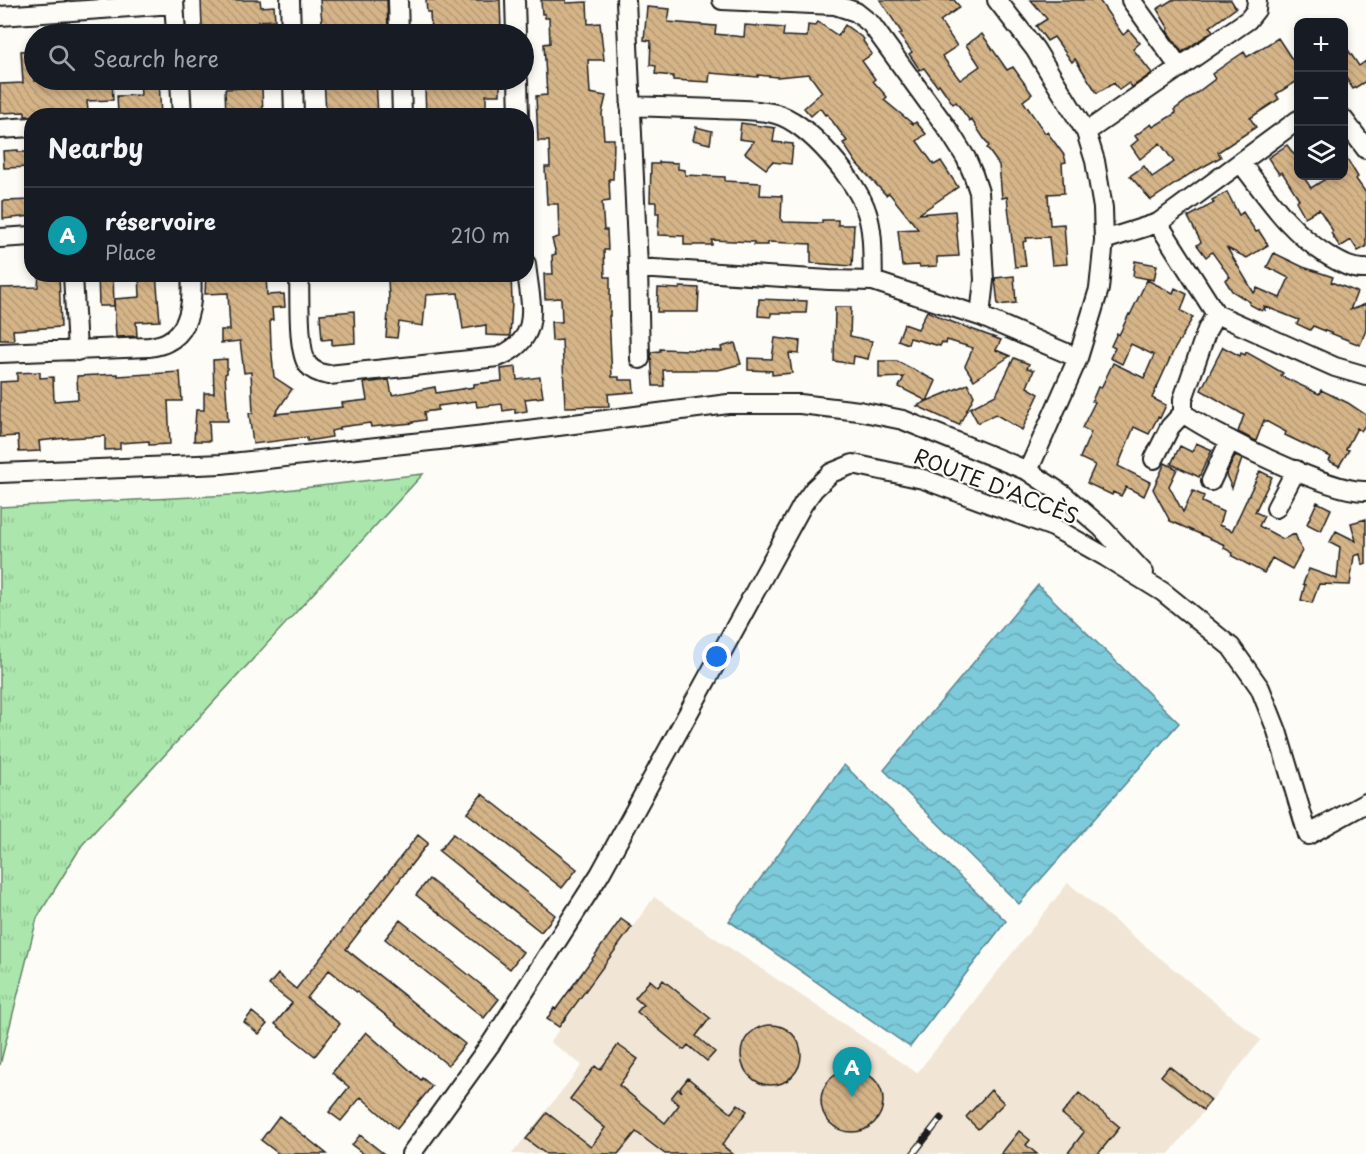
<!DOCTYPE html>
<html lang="en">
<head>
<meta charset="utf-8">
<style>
	:root { --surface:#171b24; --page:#242831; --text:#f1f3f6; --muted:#9ea1a6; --line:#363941; --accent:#919294 }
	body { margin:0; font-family:"Playpen Sans",sans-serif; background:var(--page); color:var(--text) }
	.controls { position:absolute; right:18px; top:18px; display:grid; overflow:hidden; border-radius:12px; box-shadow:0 3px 9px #0003 }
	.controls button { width:54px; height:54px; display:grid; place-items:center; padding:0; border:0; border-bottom:2px solid var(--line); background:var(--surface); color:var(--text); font:30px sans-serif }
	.you { position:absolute; left:717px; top:657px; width:21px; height:21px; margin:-15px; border:4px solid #fff; border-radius:50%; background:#1a73e8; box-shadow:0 0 0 9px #1a73e833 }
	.badge { display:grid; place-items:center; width:39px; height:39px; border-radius:50%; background:var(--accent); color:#fff; font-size:20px; font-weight:700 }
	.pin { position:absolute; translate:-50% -50px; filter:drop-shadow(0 2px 3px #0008) }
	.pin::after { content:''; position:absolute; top:32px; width:21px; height:18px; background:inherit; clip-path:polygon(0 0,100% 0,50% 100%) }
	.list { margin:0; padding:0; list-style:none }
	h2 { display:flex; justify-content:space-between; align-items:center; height:78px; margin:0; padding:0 24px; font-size:26px }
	h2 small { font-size:20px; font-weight:400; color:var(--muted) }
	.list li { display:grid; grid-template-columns:39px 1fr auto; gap:18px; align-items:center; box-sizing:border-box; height:96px; padding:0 24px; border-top:2px solid var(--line) }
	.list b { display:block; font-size:22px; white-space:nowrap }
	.list p { margin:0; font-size:20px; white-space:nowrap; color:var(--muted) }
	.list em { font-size:20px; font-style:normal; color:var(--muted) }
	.icon { flex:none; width:33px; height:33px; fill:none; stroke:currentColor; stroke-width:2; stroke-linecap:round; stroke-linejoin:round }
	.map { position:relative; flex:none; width:1366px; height:1154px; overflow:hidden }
	.search { position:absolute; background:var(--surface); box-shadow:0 3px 9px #0003; left:24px; top:24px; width:510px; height:66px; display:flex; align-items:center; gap:15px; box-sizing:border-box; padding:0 21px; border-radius:33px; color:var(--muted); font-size:22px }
	.panel { position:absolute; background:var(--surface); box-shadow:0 3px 9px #0003; left:24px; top:108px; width:510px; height:174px; border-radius:24px }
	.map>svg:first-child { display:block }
	.built { fill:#f1e6d6 }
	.grass { fill:url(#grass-tufts); stroke:#648264; stroke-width:1.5 }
	.water { fill:url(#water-waves); stroke:#56848e; stroke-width:1.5 }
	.building { fill:url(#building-back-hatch); stroke:#1c1c1c; stroke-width:1.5 }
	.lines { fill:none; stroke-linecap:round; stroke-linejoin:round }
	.street-casing { stroke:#1c1c1c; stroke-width:22 }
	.street { stroke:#fdfcf7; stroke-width:18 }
	.rail-casing { stroke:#1c1c1c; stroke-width:7 }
	.rail { stroke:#fdfcf7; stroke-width:4.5; stroke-dasharray:14; stroke-linecap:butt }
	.labels { text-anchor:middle; stroke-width:4.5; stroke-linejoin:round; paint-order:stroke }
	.street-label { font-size:21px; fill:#1c1c1c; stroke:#fdfcf7 }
</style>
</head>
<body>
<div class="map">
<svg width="1366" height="1154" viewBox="0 0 1366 1154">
	<defs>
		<pattern id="grass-tufts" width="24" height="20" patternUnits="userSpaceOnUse" patternTransform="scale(1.5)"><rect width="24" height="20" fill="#abe7ad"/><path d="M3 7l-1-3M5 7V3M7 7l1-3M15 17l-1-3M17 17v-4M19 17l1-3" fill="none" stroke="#93c694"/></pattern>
		<pattern id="water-waves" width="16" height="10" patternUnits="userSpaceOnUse" patternTransform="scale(1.5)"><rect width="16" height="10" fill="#7ccada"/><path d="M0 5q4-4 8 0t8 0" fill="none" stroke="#6badba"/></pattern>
		<pattern id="building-back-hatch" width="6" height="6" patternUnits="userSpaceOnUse" patternTransform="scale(1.5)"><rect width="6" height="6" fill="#d5b488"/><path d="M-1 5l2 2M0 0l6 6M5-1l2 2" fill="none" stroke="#b69a75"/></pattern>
	</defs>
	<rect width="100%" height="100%" fill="#fdfcf7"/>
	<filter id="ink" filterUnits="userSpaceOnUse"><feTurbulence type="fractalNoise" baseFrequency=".0167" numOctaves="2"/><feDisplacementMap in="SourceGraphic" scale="12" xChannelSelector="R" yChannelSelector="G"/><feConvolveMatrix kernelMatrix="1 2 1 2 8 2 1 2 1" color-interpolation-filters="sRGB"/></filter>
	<g filter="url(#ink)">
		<!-- built -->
		<path class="built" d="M 1068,883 L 1261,1040 L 1169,1154 L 512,1154 L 582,1065 L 550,1042 L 654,897 L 917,1073 Z"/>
		<!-- grass -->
		<path class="grass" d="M 423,474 L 82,845 L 37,918 L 0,1065 L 0,507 L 251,494 Z"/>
		<!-- water -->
		<path class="water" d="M 1038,585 L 1179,723 L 1019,904 L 884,770 Z
			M 844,765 L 1006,921 L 910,1047 L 729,921 Z"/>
		<!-- building -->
		<path class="building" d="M 201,0 L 260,0 L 261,7 L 274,6 L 275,20 L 258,21 L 258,34 L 209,34 L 208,28 L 202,28 Z
			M 320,0 L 387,0 L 388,34 L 323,34 Z
			M 426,0 L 500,0 L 501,30 L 483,30 L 483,32 L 431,34 L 430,12 L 427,12 Z
			M 541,0 L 566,0 L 566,3 L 587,2 L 588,24 L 600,23 L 604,60 L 588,60 L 590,93 L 606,96 L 602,113 L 604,139 L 614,139 L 613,179 L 609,179 L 610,201 L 602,202 L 604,230 L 607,230 L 608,250 L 604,250 L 605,277 L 610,277 L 610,316 L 609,316 L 612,377 L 619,377 L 619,380 L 633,380 L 634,392 L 608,394 L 609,406 L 565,407 L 562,340 L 552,341 L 551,322 L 562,322 L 561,298 L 545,299 L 544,274 L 553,274 L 552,255 L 556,254 L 552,239 L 559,237 L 558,204 L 547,204 L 545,167 L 550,167 L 549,141 L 538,141 L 536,96 L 547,95 L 544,44 L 550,43 L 549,18 L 545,18 L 545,14 L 542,14 Z
			M 880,0 L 954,0 L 960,7 L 940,21 L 957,46 L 942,56 L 960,80 L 980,66 L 966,45 L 982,34 L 1007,70 L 1013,67 L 1032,94 L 1023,101 L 1045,133 L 1047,132 L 1064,155 L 1066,162 L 1062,163 L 1064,193 L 1048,194 L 1050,225 L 1064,224 L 1067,264 L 1052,265 L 1049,237 L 1026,238 L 1027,241 L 1023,242 L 1026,266 L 1015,267 L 1007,197 L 1002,198 L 999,165 L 987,148 L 989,146 L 971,119 L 970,121 L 956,102 L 953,104 L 939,84 L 937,86 L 924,68 L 920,70 L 909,54 L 912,52 L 899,35 L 902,33 Z
			M 1031,0 L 1099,0 L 1123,35 L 1129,30 L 1140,43 L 1133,49 L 1152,73 L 1132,87 L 1129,83 L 1119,90 L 1114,83 L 1097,93 L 1075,59 L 1072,62 L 1054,37 L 1047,41 L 1036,26 L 1047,19 Z
			M 1172,0 L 1231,0 L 1236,8 L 1210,27 L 1213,31 L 1182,52 L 1167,31 L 1169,29 L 1157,9 Z
			M 647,7 L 670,9 L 668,22 L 716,26 L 715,34 L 744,37 L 745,25 L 784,28 L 783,36 L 807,37 L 808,25 L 815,26 L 818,22 L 838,36 L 845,25 L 864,39 L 863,41 L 872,54 L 862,61 L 875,79 L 873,81 L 887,97 L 884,100 L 913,124 L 916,122 L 926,134 L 917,141 L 934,165 L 941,161 L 958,187 L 919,214 L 955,211 L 959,256 L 937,257 L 937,266 L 920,267 L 919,265 L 902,266 L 898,230 L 918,229 L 889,193 L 886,195 L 857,164 L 843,143 L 847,141 L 827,114 L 825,115 L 820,108 L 811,116 L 804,108 L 822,92 L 809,74 L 777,77 L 758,75 L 758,77 L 710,73 L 709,82 L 673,80 L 673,76 L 655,74 L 656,66 L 650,65 L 651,41 L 644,40 Z
			M 1278,38 L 1299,70 L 1299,80 L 1276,94 L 1279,99 L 1250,118 L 1256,127 L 1218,152 L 1221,157 L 1190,174 L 1151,200 L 1130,176 L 1144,166 L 1152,177 L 1174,162 L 1160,143 L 1140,159 L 1131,146 L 1138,140 L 1135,136 L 1151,124 L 1153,127 L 1176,113 L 1174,110 L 1215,79 L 1212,74 L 1232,60 L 1244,52 L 1247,57 Z
			M 1344,44 L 1359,66 L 1366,61 L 1366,81 L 1353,89 L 1344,75 Z
			M 34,50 L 34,81 L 112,80 L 113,100 L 87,101 L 88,111 L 38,116 L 25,116 L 25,112 L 0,113 L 0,84 L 23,83 L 21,51 Z
			M 140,80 L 159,80 L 161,116 L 146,116 L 146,112 L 118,113 L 117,96 L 141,95 Z
			M 324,80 L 376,80 L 378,116 L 348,116 L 348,112 L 326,112 Z
			M 432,80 L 445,80 L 446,88 L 468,87 L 468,80 L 500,80 L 500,95 L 486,95 L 486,116 L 426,116 L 425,89 L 432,88 Z
			M 262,87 L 263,116 L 226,116 L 225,89 Z
			M 741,123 L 775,128 L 773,142 L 793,144 L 791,164 L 772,162 L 766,169 L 745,153 L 754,141 L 739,139 Z
			M 696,127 L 712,131 L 710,144 L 693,140 Z
			M 1287,145 L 1299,161 L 1299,176 L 1303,176 L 1311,188 L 1330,176 L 1344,176 L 1344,154 L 1358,177 L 1356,179 L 1366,193 L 1366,247 L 1358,251 L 1351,240 L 1340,247 L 1331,233 L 1333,231 L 1319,209 L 1305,217 L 1296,201 L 1299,199 L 1282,172 L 1279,174 L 1268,158 Z
			M 18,150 L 18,152 L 32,152 L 32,167 L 4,168 L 3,151 Z
			M 659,162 L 678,163 L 678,169 L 685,170 L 685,175 L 725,177 L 725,181 L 761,183 L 760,195 L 782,196 L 781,220 L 783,222 L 822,223 L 822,220 L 838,220 L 838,225 L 854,225 L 852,266 L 811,263 L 811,244 L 768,242 L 768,245 L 754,245 L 754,242 L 712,240 L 712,245 L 684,245 L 684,236 L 658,235 L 659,213 L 656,213 L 656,202 L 650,202 L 651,164 L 659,164 Z
			M 1227,192 L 1239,215 L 1243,212 L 1256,232 L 1259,231 L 1268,245 L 1247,258 L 1227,248 L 1254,293 L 1257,288 L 1280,298 L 1289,278 L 1267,267 L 1274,253 L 1303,267 L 1333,277 L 1331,282 L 1357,292 L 1350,310 L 1366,304 L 1366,330 L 1360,345 L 1313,326 L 1310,330 L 1297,324 L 1299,320 L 1264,306 L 1265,310 L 1263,309 L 1262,311 L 1249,304 L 1250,302 L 1232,291 L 1225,280 L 1230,277 L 1212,252 L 1206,257 L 1197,245 L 1201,242 L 1188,217 L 1214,203 L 1212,200 Z
			M 32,200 L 32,216 L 3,219 L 3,201 Z
			M 1135,261 L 1157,265 L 1154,280 L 1133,276 Z
			M 39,274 L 59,274 L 61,327 L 13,330 L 14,340 L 0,340 L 0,288 L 38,287 Z
			M 98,274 L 113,274 L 114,306 L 99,306 Z
			M 139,274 L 156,274 L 160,321 L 136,322 L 137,336 L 116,337 L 114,299 L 140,297 Z
			M 206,274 L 266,274 L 267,295 L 284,294 L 285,307 L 272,308 L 273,320 L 270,320 L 271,345 L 274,377 L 292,389 L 275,414 L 343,407 L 342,403 L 367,400 L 364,383 L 389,380 L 392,395 L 435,387 L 436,393 L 474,387 L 474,384 L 502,381 L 501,369 L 516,367 L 517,380 L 540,377 L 543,397 L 525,399 L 527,411 L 515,413 L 515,409 L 503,411 L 502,404 L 477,407 L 476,401 L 438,406 L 438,410 L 424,412 L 425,420 L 413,422 L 413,423 L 371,427 L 370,423 L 340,427 L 340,429 L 331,431 L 332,437 L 307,441 L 307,437 L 253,444 L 249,413 L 253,413 L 251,372 L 244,373 L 240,341 L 221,343 L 221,330 L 230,330 L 228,293 L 205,294 Z
			M 411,274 L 511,274 L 512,303 L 510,336 L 486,335 L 486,325 L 463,329 L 458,293 L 426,295 L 423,326 L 399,322 L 397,338 L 386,337 L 389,300 L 388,279 L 412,279 Z
			M 1014,276 L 1016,303 L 998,305 L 995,278 Z
			M 1147,280 L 1173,293 L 1175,288 L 1187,294 L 1181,311 L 1193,317 L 1173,352 L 1152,398 L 1166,405 L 1160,418 L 1158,417 L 1149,434 L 1134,427 L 1118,466 L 1150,482 L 1144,496 L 1126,487 L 1121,496 L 1113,492 L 1112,495 L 1087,483 L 1095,465 L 1080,458 L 1091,432 L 1082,428 L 1095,402 L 1092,401 L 1098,387 L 1101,388 L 1113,363 L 1144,378 L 1154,355 L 1131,344 L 1122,364 L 1110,358 L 1115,348 L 1111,346 L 1117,333 L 1119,335 L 1129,314 L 1130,315 Z
			M 680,287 L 699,288 L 698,312 L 657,312 L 658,288 L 680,289 Z
			M 759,299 L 807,301 L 806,313 L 771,313 L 771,317 L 758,316 Z
			M 835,307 L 851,307 L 850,336 L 872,341 L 868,359 L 854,356 L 853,364 L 834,361 Z
			M 354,311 L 355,343 L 332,345 L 332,339 L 322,340 L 320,314 Z
			M 927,311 L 944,319 L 1001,340 L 996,350 L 1010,356 L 974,380 L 965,366 L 973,348 L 947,340 L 946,344 L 942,342 L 940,346 L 910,338 L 908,344 L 898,340 L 904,324 L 918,329 Z
			M 775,338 L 800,341 L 799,354 L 789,353 L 792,373 L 772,375 L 772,371 L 748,370 L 748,358 L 772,359 Z
			M 735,343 L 741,364 L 718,370 L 663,370 L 664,386 L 653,386 L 651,352 L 660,351 L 660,349 L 722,351 L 721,347 Z
			M 1223,347 L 1240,356 L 1241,353 L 1245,355 L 1246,352 L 1283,373 L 1281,376 L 1319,394 L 1321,390 L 1348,403 L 1366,415 L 1366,424 L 1361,431 L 1357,428 L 1346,449 L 1349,450 L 1339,466 L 1329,461 L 1331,457 L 1285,435 L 1286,432 L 1264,420 L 1256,441 L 1238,432 L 1244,415 L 1201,390 Z
			M 1014,358 L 1029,364 L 1027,368 L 1034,370 L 1027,387 L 1039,394 L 1022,430 L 995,414 L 978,423 L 970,408 L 996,395 Z
			M 227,359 L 227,373 L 225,374 L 228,421 L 209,421 L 210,441 L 194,441 L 196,410 L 204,410 L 204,393 L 214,393 L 213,360 Z
			M 879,361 L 897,361 L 936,381 L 927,401 L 968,384 L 974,396 L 959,425 L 917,406 L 927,401 L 899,387 L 904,377 L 879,378 Z
			M 40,372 L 40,378 L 53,377 L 54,401 L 78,399 L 77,376 L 118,374 L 118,376 L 180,372 L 182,401 L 168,401 L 170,444 L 149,445 L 149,441 L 120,443 L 120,449 L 105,450 L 105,436 L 66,438 L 39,441 L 40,451 L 19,452 L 18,436 L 0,437 L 0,382 L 17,381 L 17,373 Z
			M 1196,443 L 1212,450 L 1199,477 L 1171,464 L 1180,446 L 1192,452 Z
			M 1235,456 L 1242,459 L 1232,488 L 1226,475 Z
			M 1165,463 L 1177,469 L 1169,486 L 1183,512 L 1193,491 L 1204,496 L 1202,502 L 1223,512 L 1219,525 L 1232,531 L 1260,471 L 1272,477 L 1255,512 L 1264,516 L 1259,526 L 1283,539 L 1295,534 L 1302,551 L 1292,569 L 1272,558 L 1264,573 L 1232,556 L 1233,553 L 1224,548 L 1225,545 L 1170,521 L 1153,489 Z
			M 1317,502 L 1331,509 L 1321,531 L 1307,524 Z
			M 1366,519 L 1366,564 L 1362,564 L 1360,554 L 1354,556 L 1350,585 L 1319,584 L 1312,603 L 1301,600 L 1305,585 L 1303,584 L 1309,569 L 1337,579 L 1340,547 L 1330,542 L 1336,531 L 1356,541 L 1351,523 Z
			M 482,794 L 577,869 L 562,888 L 467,813 Z
			M 453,834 L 555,915 L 541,932 L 439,851 Z
			M 418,835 L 428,843 L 346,949 L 465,1044 L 448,1065 L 329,970 L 307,998 L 340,1024 L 315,1056 L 275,1024 L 292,1003 L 269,985 L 278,974 L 296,989 Z
			M 429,879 L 523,952 L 510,969 L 416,895 Z
			M 621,919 L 632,927 L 559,1027 L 547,1019 L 554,1008 L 556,1009 Z
			M 400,920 L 499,999 L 484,1018 L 385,939 Z
			M 650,980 L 658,987 L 663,980 L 710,1018 L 696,1036 L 715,1052 L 707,1061 L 688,1045 L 684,1050 L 637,1012 L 643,1005 L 635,998 Z
			M 252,1012 L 267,1024 L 259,1034 L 244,1022 Z
			M741 1055a30 30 0 1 1 60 0a30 30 0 1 1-60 0Z
			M 366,1032 L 421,1080 L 422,1078 L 432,1086 L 397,1129 L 361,1097 L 341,1121 L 329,1112 L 349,1087 L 332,1073 Z
			M 618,1045 L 638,1059 L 619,1085 L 665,1123 L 679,1105 L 671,1098 L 678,1089 L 682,1092 L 680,1088 L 688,1078 L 731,1113 L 738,1104 L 747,1111 L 722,1145 L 733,1154 L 665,1154 L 636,1132 L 618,1154 L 546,1154 L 526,1139 L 547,1113 L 591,1147 L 605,1128 L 570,1099 L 595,1066 L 600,1070 Z
			M 1169,1066 L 1211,1100 L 1203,1110 L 1161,1076 Z
			M821 1101a31 31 0 1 1 62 0a31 31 0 1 1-62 0Z
			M 991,1090 L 1004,1103 L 978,1129 L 966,1117 Z
			M 1079,1093 L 1120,1127 L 1098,1154 L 1067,1154 L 1084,1132 L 1062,1114 Z
			M 279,1116 L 327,1154 L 279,1154 L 261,1140 Z
			M 1019,1131 L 1030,1140 L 1026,1145 L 1037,1154 L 1001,1154 Z
			M 360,1135 L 384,1154 L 364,1154 L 352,1145 Z"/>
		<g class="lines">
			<defs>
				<path id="street" d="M 174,0 L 176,34
					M 290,0 L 291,34
					M 398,0 L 399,34
					M 515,0 L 516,34
					M 626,0 L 638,268 L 640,359
					M 722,0 L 835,5 L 856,12 L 871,24 L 949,131 L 966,158 L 973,174 L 979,192 L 984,280 L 980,316
					M 997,0 L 1035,49 L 1086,132 L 1095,161 L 1103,208 L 1104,240 L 1099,289 L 1078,358 L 1028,471
					M 1131,0 L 1180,68
					M 0,16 L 174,4
					M 180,80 L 182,116
					M 293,80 L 294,116
					M 401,80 L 402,116
					M 518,80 L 519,116
					M 630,106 C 659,107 688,108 717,109 C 737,110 757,109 776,114 C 808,122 858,182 867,213 C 874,234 872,259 873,281
					M 1344,120 L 1366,149
					M 0,129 L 32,127
					M 1086,132 L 1248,20 L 1256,10 L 1257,0
					M 1241,163 C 1269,199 1287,229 1327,255 C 1339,262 1351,270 1366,269
					M 1158,223 L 1216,314 L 1207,330 L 1183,399 L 1183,413 C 1213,435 1331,493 1366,491
					M 0,238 L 32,236
					M 1104,240 L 1158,223 L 1298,120
					M 638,268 L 829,280 L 873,281 L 980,316 L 1078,358
					M 73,274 L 77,351
					M 299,274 C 300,294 297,351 308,365 C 314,372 321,374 329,375 L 498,357 C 544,338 530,304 526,264
					M 1216,314 L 1335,367 L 1366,376
					M 0,353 L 149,347 C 155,346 162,345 167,342 C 192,330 193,298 191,274
					M 1154,459 L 1170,427 L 1183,413
					M 0,473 L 222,464 L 512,432 L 728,404 L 800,404 L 859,411 L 903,420 L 1028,471 L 1064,495 L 1102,528 L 1144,573
					M 1211,481 L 1230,440
					M 1276,508 L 1296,470
					M 411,1154 L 492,1042 L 600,874 L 803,504 L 814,489 L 831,473 L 853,464 L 923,479 L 1053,527 L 1106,557 L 1163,592 L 1231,647 L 1260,688 L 1277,731 L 1308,835 L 1366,803"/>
			</defs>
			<!-- street casing -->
			<use href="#street" class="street-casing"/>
			<!-- street -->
			<use href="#street" class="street"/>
			<defs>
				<path id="rail" d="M 913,1154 L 941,1118"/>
			</defs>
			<!-- rail casing -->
			<use href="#rail" class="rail-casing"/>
			<!-- rail -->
			<use href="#rail" class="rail"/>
		</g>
	</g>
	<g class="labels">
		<!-- street labels -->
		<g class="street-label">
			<text transform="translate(996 487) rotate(21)" y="7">ROUTE D'ACCÈS</text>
		</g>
	</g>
</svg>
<div class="controls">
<button>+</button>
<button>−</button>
<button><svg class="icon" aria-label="layers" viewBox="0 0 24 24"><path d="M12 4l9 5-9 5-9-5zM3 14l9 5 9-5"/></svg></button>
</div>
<div class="you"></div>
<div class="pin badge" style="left:852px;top:1097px;background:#0f9aa8">A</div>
<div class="search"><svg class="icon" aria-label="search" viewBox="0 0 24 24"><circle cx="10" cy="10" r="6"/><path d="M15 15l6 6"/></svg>Search here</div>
<section class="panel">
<h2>Nearby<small></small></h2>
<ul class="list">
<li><span class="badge" style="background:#0f9aa8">A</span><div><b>réservoire</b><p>Place</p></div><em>210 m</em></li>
</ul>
</section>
</div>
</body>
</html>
